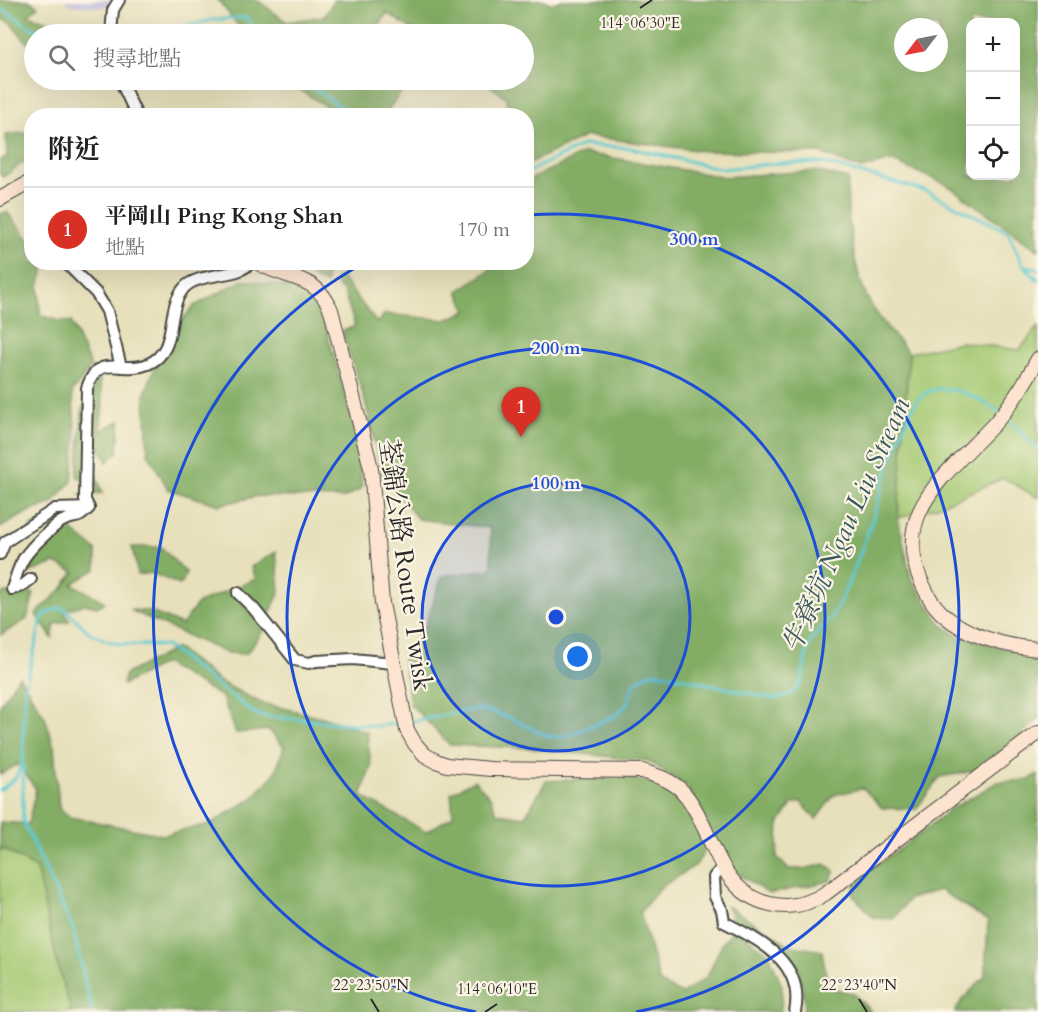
<!DOCTYPE html>
<html lang="zh-TW">
<head>
<meta charset="utf-8">
<style>
	:root { --surface:#fff; --page:#f6f6f6; --text:#222; --muted:#767676; --line:#e0e0e0; --accent:#d93025 }
	body { margin:0; font-family:Cardo,"Noto Serif TC",serif; background:var(--page); color:var(--text) }
	.controls { position:absolute; right:18px; top:18px; display:grid; overflow:hidden; border-radius:12px; box-shadow:0 6px 24px #0002 }
	.controls button { width:54px; height:54px; display:grid; place-items:center; padding:0; border:0; border-bottom:2px solid var(--line); background:var(--surface); color:var(--text); font:30px sans-serif }
	.compass { position:absolute; left:894px; top:18px; width:54px; height:54px; border-radius:50%; background:var(--surface); box-shadow:0 6px 24px #0002; rotate:238deg }
	.you { position:absolute; left:578px; top:657px; width:21px; height:21px; margin:-15px; border:4px solid #fff; border-radius:50%; background:#1a73e8; box-shadow:0 0 0 9px #1a73e833 }
	.badge { display:grid; place-items:center; width:39px; height:39px; border-radius:50%; background:var(--accent); color:#fff; font-size:20px; font-weight:700 }
	.pin { position:absolute; translate:-50% -50px; filter:drop-shadow(0 2px 3px #0008) }
	.pin::after { content:''; position:absolute; top:32px; width:21px; height:18px; background:inherit; clip-path:polygon(0 0,100% 0,50% 100%) }
	.list { margin:0; padding:0; list-style:none }
	h2 { display:flex; justify-content:space-between; align-items:center; height:78px; margin:0; padding:0 24px; font-size:26px }
	h2 small { font-size:20px; font-weight:400; color:var(--muted) }
	.list li { display:grid; grid-template-columns:39px 1fr auto; gap:18px; align-items:center; box-sizing:border-box; height:84px; padding:0 24px; border-top:2px solid var(--line) }
	.list b { display:block; font-size:22px; white-space:nowrap }
	.list p { margin:0; font-size:20px; white-space:nowrap; color:var(--muted) }
	.list em { font-size:20px; font-style:normal; color:var(--muted) }
	.icon { flex:none; width:33px; height:33px; fill:none; stroke:currentColor; stroke-width:2; stroke-linecap:round; stroke-linejoin:round }
	.map { position:relative; flex:none; width:1038px; height:1012px; overflow:hidden }
	.search { position:absolute; background:var(--surface); box-shadow:0 6px 24px #0002; left:24px; top:24px; width:510px; height:66px; display:flex; align-items:center; gap:15px; box-sizing:border-box; padding:0 21px; border-radius:33px; color:var(--muted); font-size:22px }
	.panel { position:absolute; background:var(--surface); box-shadow:0 6px 24px #0002; left:24px; top:108px; width:510px; height:162px; border-radius:24px }
	.map>svg:first-child { display:block }
	.industrial { fill:#c5c0da }
	.green { fill:#a4c973; stroke:#687a4f; stroke-width:1.5 }
	.forest { fill:#83ad65; stroke:#576c48; stroke-width:1.5; fill-rule:evenodd }
	.lines { fill:none; stroke-linecap:round; stroke-linejoin:round }
	.stream { stroke:#5cc9d2; stroke-width:3 }
	.minor-casing { stroke:#474641; stroke-width:14 }
	.secondary-casing { stroke:#474641; stroke-width:16 }
	.minor { stroke:#fff; stroke-width:10 }
	.secondary { stroke:#fde4d1; stroke-width:14 }
	.ticks { fill:none; stroke:#2b2b2b; stroke-width:2 }
	.ring { fill:none; stroke:#1d4ed8; stroke-width:3 }
	.labels { text-anchor:middle; stroke-width:4.5; stroke-linejoin:round; paint-order:stroke }
	.street-label { font-size:26px; fill:#2b2b2b; stroke:#fcf5e5 }
	.water-label { font-size:27px; font-style:italic; fill:#3a5a5d; stroke:#fcf5e5 }
	.ticks-label { font-size:15px; text-anchor:middle; fill:#2b2b2b; stroke:#fcf5e5; stroke-width:4.5; stroke-linejoin:round; paint-order:stroke }
	.centre { fill:#1d4ed8; stroke:#fcf5e5; stroke-width:3 }
	.ring-label { font-size:18px; text-anchor:middle; font-weight:bold; fill:#1d4ed8; stroke:#fcf5e5; stroke-width:4.5; stroke-linejoin:round; paint-order:stroke }
</style>
</head>
<body>
<div class="map">
<svg width="1038" height="1012" viewBox="0 0 1038 1012">
	<rect width="100%" height="100%" fill="#fcf5e5"/>
	<filter id="ink" filterUnits="userSpaceOnUse"><feTurbulence type="fractalNoise" baseFrequency=".0167" numOctaves="2"/><feDisplacementMap in="SourceGraphic" scale="12" xChannelSelector="R" yChannelSelector="G"/><feConvolveMatrix kernelMatrix="1 2 1 2 8 2 1 2 1" color-interpolation-filters="sRGB"/></filter>
	<filter id="wash" filterUnits="userSpaceOnUse"><feTurbulence type="fractalNoise" baseFrequency=".008" numOctaves="4" result="noise"/><feDisplacementMap in="SourceGraphic" scale="24" xChannelSelector="R" yChannelSelector="G"/><feGaussianBlur stdDeviation="1.35" result="paint"/><feColorMatrix in="noise" values="0 0 0 0 0 0 0 0 0 0 0 0 0 0 0 0 0 1.4 0 .05"/><feComposite in="paint" operator="in"/></filter>
	<g filter="url(#wash)">
		<rect width="100%" height="100%" fill="#e7e0bb"/>
		<!-- industrial -->
		<path class="industrial" d="M 64,0 L 112,0 L 104,8 L 69,5 Z"/>
		<!-- green -->
		<path class="green" d="M 1038,326 L 1038,498 L 1004,478 L 935,507 L 898,518 L 909,353 L 961,342 L 1020,350 Z
			M 2,848 L 36,868 L 58,966 L 71,1012 L 0,1012 L 0,852 Z"/>
		<!-- forest -->
		<path class="forest" d="M 0,0 L 28,0 L 38,6 L 28,15 L 58,25 L 43,34 L 34,34 L 34,51 L 11,23 L 0,18 Z
			M 218,0 L 257,0 L 287,22 L 325,16 L 334,0 L 545,0 L 551,4 L 562,0 L 1038,0 L 1038,250 L 946,184 L 891,161 L 861,169 L 821,153 L 704,151 L 586,136 L 527,164 L 526,116 L 510,115 L 506,97 L 481,80 L 524,80 L 524,34 L 419,34 L 387,13 L 377,28 L 380,34 L 245,34 ZM 970,22 L 1016,22 L 1016,176 L 970,176 ZM 903,27 L 939,27 L 939,63 L 903,63 Z
			M 289,80 L 398,80 L 402,91 L 384,115 L 340,115 L 300,90 Z
			M 31,132 L 31,157 L 3,177 L 0,174 L 0,160 L 7,157 L 6,135 Z
			M 584,153 L 724,177 L 815,171 L 848,179 C 845,206 854,273 867,297 C 878,318 894,336 909,353 L 898,518 L 911,579 L 942,625 L 959,636 L 1038,658 L 1038,719 L 985,769 L 940,777 L 916,809 L 882,808 L 863,788 L 834,795 L 816,819 L 801,802 L 792,804 L 779,824 L 777,857 L 788,869 L 804,869 L 825,864 L 835,871 L 830,881 L 769,894 L 732,870 L 687,787 L 648,761 L 528,748 L 450,745 L 410,704 L 403,659 L 425,626 L 442,576 L 492,569 L 490,528 L 418,519 L 383,476 L 364,397 L 342,331 L 355,326 L 344,292 L 335,283 L 337,278 L 340,276 L 377,323 L 385,314 L 445,320 L 467,311 L 458,291 L 491,269 L 487,263 L 526,262 L 527,181 Z
			M 7,212 L 31,242 L 32,262 L 46,263 L 39,286 L 40,315 L 59,321 L 71,322 L 91,367 L 72,392 L 76,437 L 72,481 L 53,503 L 30,511 L 0,528 L 0,214 Z
			M 304,263 L 327,263 L 326,284 L 316,280 L 302,267 Z
			M 243,280 L 299,288 L 322,315 L 358,441 L 362,488 L 344,498 L 258,496 L 219,505 L 168,489 L 148,453 L 145,394 L 164,341 L 194,306 Z
			M 99,376 L 103,404 L 100,431 L 120,421 L 118,452 L 107,462 L 100,447 L 92,467 L 103,493 L 79,495 L 94,485 L 77,476 L 82,410 Z
			M 57,518 L 96,550 L 96,569 L 72,584 L 105,602 L 97,607 L 84,604 L 64,611 L 70,621 L 55,624 L 52,638 L 36,614 L 64,587 L 74,572 L 55,563 L 28,573 C 33,546 44,547 64,533 L 46,527 L 20,540 L 33,526 Z
			M 132,547 L 161,547 L 186,573 L 180,585 L 152,573 L 138,575 Z
			M 276,552 L 280,591 L 261,634 L 246,654 L 226,653 L 130,610 L 149,611 L 182,625 L 198,603 L 256,579 L 251,567 Z
			M 3,593 L 34,593 L 27,619 L 1,635 L 0,595 Z
			M 177,648 L 220,682 L 261,703 L 326,718 L 367,732 L 371,766 L 361,796 L 426,832 L 453,816 L 451,793 L 474,780 L 490,797 L 497,813 L 525,817 L 546,781 C 581,780 652,769 677,796 C 690,811 697,832 706,849 L 696,865 L 661,887 L 640,912 L 660,983 L 682,994 L 707,977 L 722,944 L 735,928 L 769,954 L 782,986 L 781,1012 L 71,1012 L 58,966 L 36,868 L 2,848 L 0,852 L 0,822 L 28,824 L 36,789 L 18,764 L 0,775 L 0,705 L 19,676 L 45,717 L 54,747 L 59,808 L 70,817 L 163,835 L 211,824 L 253,798 L 275,773 L 284,747 L 269,730 L 236,733 L 222,697 L 164,663 L 123,685 L 124,675 Z
			M 1038,774 L 1038,1012 L 955,1012 L 962,1000 L 985,976 L 988,921 L 940,890 L 909,899 L 893,919 L 874,918 L 853,895 L 856,878 L 900,849 L 952,808 L 998,782 L 1029,780 Z
			M 727,906 L 792,946 L 822,951 L 828,988 L 853,993 L 871,1012 L 803,1012 L 805,1002 L 797,963 L 732,918 Z"/>
		<g class="lines">
			<!-- stream -->
			<path class="stream" d="M 0,10 L 5,10 L 33,29 L 62,34
				M 87,34 L 92,34
				M 161,34 L 211,20 L 246,17 L 256,34
				M 303,80 L 353,116
				M 526,173 L 583,145 L 630,148 L 723,169 L 780,163 L 823,163 L 926,191 L 1008,232 L 1023,265 L 1038,280
				M 1025,266 L 1038,269
				M 1005,417 L 1038,449
				M 408,722 L 476,709 L 495,713 L 512,719 L 550,737 L 567,736 L 615,716 L 627,704 L 635,682 L 650,673 L 662,673 L 773,699 C 812,693 798,674 809,645 C 814,632 827,625 834,613 C 849,587 864,544 874,515 C 879,501 882,486 887,471 C 892,455 899,440 905,425 C 909,416 913,403 920,397 C 943,377 980,399 1000,413
				M 23,766 L 23,821 L 73,929 L 92,1012
				M 0,790 L 16,778 L 23,761 L 25,688 L 42,618 L 48,612 L 60,608 L 66,610 L 90,633 L 108,641 L 119,644 L 166,646 L 254,713 L 262,716 L 361,725 L 377,726 L 402,723"/>
		</g>
	</g>
	<g filter="url(#ink)">
		<g class="lines">
			<defs>
				<path id="minor" d="M 111,34 L 113,10 L 119,0
					M 120,80 L 137,116
					M 65,262 L 96,293 L 107,311 L 121,367
					M 0,554 L 5,542 L 55,509 L 89,508
					M 31,579 L 22,586 L 12,589 C 20,561 24,554 46,534 C 52,529 58,522 65,520 C 79,514 76,521 89,508 L 85,500 L 87,388 C 99,351 122,375 148,364 C 180,350 164,311 184,288 C 195,275 225,276 240,270 C 244,268 249,265 252,262
					M 238,593 L 254,609 L 295,660 L 309,663 L 316,661 L 353,659 L 393,663
					M 723,867 L 714,877 L 715,897 L 722,910 L 724,922 C 761,941 805,963 795,1012"/>
				<path id="secondary" d="M 0,199 L 32,181
					M 257,262 C 287,281 316,273 331,310 L 371,468 L 382,603 L 407,730 L 415,744 L 425,755 L 436,761 L 447,765 L 491,769 L 642,771 C 657,776 672,780 683,792 C 714,827 715,892 770,904 C 790,909 809,904 826,893 L 1038,733
					M 1038,359 C 1025,383 1013,403 995,423 C 946,476 883,516 928,595 C 947,631 999,646 1038,649"/>
			</defs>
			<!-- minor casing -->
			<use href="#minor" class="minor-casing"/>
			<!-- secondary casing -->
			<use href="#secondary" class="secondary-casing"/>
			<!-- minor -->
			<use href="#minor" class="minor"/>
			<!-- secondary -->
			<use href="#secondary" class="secondary"/>
		</g>
	</g>
	<!-- ticks -->
	<path class="ticks" d="M 640,8 L 652,0M 371,999 L 379,1012M 859,999 L 867,1012M 485,1012 L 497,1004"/>
	<!-- distance rings -->
	<circle cx="556" cy="617" r="134" fill="#1d4ed8" fill-opacity=".12"/>
	<g class="ring">
		<circle cx="556" cy="617" r="134"/>
		<circle cx="556" cy="617" r="269"/>
		<path d="M476 1012A403 403 0 0 1 364 263M528 215A403 403 0 0 1 636 1012"/>
	</g>
	<g class="labels">
		<!-- street labels -->
		<g class="street-label">
			<text transform="translate(406 565) rotate(82)" y="9">荃錦公路 Route Twisk</text>
		</g>
		<!-- water labels -->
		<g class="water-label">
			<text transform="translate(846 525) rotate(-66)" y="9">牛寮坑 Ngau Liu Stream</text>
		</g>
	</g>
	<g class="ticks-label">
		<text x="640" y="28">114°06'30"E</text>
		<text x="371" y="990">22°23'50"N</text>
		<text x="859" y="990">22°23'40"N</text>
		<text x="497" y="994">114°06'10"E</text>
	</g>
	<circle cx="556" cy="617" r="9" class="centre"/>
	<g class="ring-label">
		<text x="694" y="245">300 m</text>
		<text x="556" y="354">200 m</text>
		<text x="556" y="489">100 m</text>
	</g>
</svg>
<div class="controls">
<button>+</button>
<button>−</button>
<button><svg class="icon" aria-label="locate" viewBox="0 0 24 24"><circle cx="12" cy="12" r="6"/><path d="M12 2v4M12 18v4M2 12h4M18 12h4"/></svg></button>
</div>
<svg class="compass" viewBox="-18 -18 36 36"><path d="M0-13l5 13h-10z" fill="#e53935"/><path d="M0 13l5-13h-10z" fill="#767676"/></svg>
<div class="you"></div>
<div class="pin badge" style="left:521px;top:437px">1</div>
<div class="search"><svg class="icon" aria-label="search" viewBox="0 0 24 24"><circle cx="10" cy="10" r="6"/><path d="M15 15l6 6"/></svg>搜尋地點</div>
<section class="panel">
<h2>附近<small></small></h2>
<ul class="list">
<li><span class="badge">1</span><div><b>平岡山 Ping Kong Shan</b><p>地點</p></div><em>170 m</em></li>
</ul>
</section>
</div>
</body>
</html>
